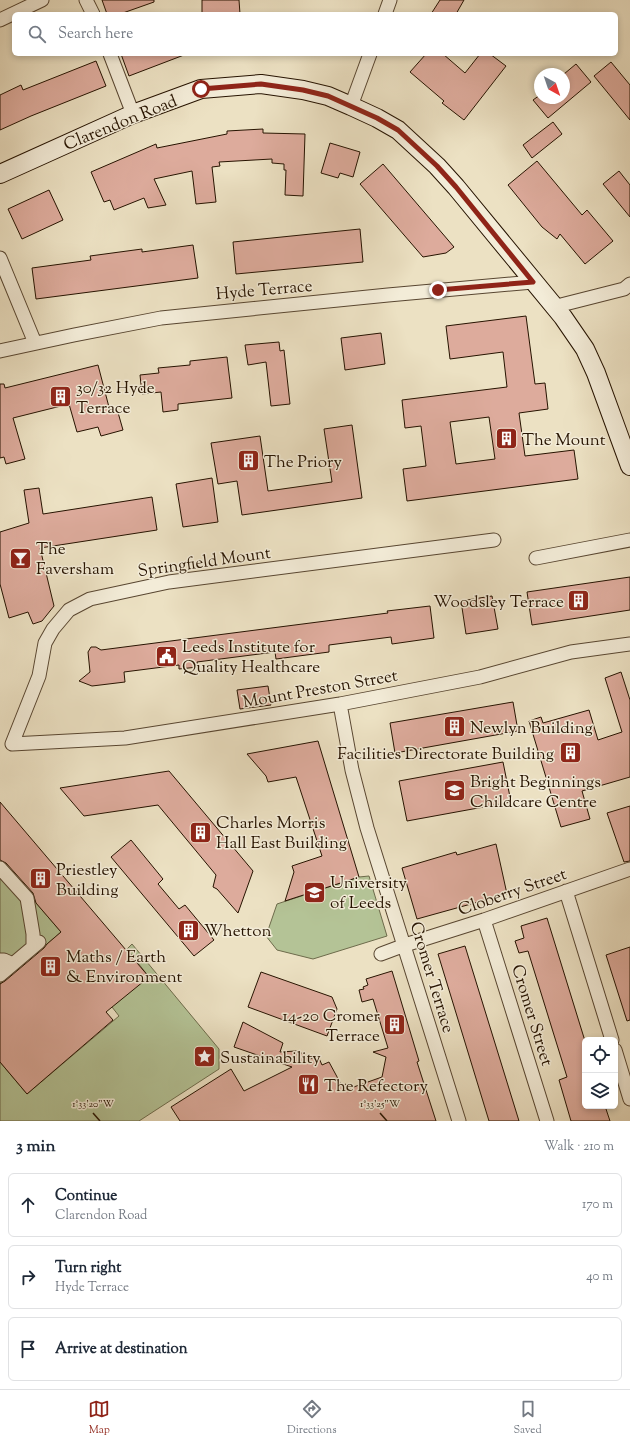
<!DOCTYPE html>
<html lang="en">
<head>
<meta charset="utf-8">
<style>
	:root { --surface:#fff; --page:#f2f2f3; --text:#1f2937; --muted:#747a83; --line:#e0e1e3; --accent:#8f2418 }
	body { margin:0; font-family:"Sorts Mill Goudy",serif; background:var(--page); color:var(--text) }
	.controls { position:absolute; right:12px; bottom:12px; display:grid; overflow:hidden; border-radius:6px; box-shadow:0 2px 6px #0003 }
	.controls button { width:36px; height:36px; display:grid; place-items:center; padding:0; border:0; border-bottom:1px solid var(--line); background:var(--surface); color:var(--text); font:20px sans-serif }
	.compass { position:absolute; left:534px; top:68px; width:36px; height:36px; border-radius:50%; background:var(--surface); box-shadow:0 2px 6px #0003; rotate:140deg }
	.stop { position:absolute; width:12px; height:12px; margin:-9px; border:3px solid #8f2418; border-radius:50%; background:#fff }
	.stop.end { background:#8f2418; border-color:#fff; box-shadow:0 1px 4px #0008 }
	.list { margin:0; padding:0; list-style:none }
	h2 { display:flex; justify-content:space-between; align-items:center; height:52px; margin:0; padding:0 16px; font-size:17px }
	h2 small { font-size:13px; font-weight:400; color:var(--muted) }
	.list li { display:grid; grid-template-columns:26px 1fr auto; gap:12px; align-items:center; box-sizing:border-box; height:64px; margin:0 8px 8px; padding:0 8px; border:1px solid var(--line); border-radius:6px }
	.list b { display:block; font-size:15px; white-space:nowrap }
	.list p { margin:0; font-size:13px; white-space:nowrap; color:var(--muted) }
	.list em { font-size:13px; font-style:normal; color:var(--muted) }
	.icon { flex:none; width:22px; height:22px; fill:none; stroke:currentColor; stroke-width:2; stroke-linecap:round; stroke-linejoin:round }
	.map { position:relative; flex:none; width:630px; height:1121px; overflow:hidden }
	.search { position:absolute; background:var(--surface); box-shadow:0 2px 6px #0003; left:12px; right:12px; top:12px; height:44px; display:flex; align-items:center; gap:10px; box-sizing:border-box; padding:0 14px; border-radius:6px; color:var(--muted); font-size:15px }
	.sheet { height:268px; background:var(--surface) }
	nav { display:flex; justify-content:space-around; align-items:center; box-sizing:border-box; height:56px; border-top:1px solid var(--line); background:var(--surface); font-size:11px; color:var(--muted) }
	nav a { display:grid; justify-items:center; gap:2px }
	nav .on { color:var(--accent) }
	.map>svg:first-child { display:block }
	.green { fill:#b4c396; stroke:#6d6b4b }
	.building { fill:#ddab9c; stroke:#261300; fill-rule:evenodd }
	.lines { fill:none; stroke-linecap:round; stroke-linejoin:round }
	.street-casing { stroke:#584631; stroke-width:15 }
	.secondary-casing { stroke:#261300; stroke-width:20 }
	.street { stroke:#f3ecd8; stroke-width:13 }
	.secondary { stroke:#f3ecd8; stroke-width:18 }
	.route { stroke:#8f2418; stroke-width:5 }
	.ticks { fill:none; stroke:#261300; stroke-width:1.5 }
	.labels { text-anchor:middle; stroke-width:3; stroke-linejoin:round; paint-order:stroke }
	.street-label { font-size:17px; fill:#261300; stroke:#f3ecd8 }
	.poi-label { font-size:17px; fill:#261300; stroke:#f3ecd8; text-anchor:start }
	.ticks-label { font-size:10px; text-anchor:middle; fill:#261300; stroke:#f3ecd8; stroke-width:3; stroke-linejoin:round; paint-order:stroke }
</style>
</head>
<body>
<div class="map">
<svg width="630" height="1121" viewBox="0 0 630 1121">
	<rect width="100%" height="100%" fill="#ece1c3"/>
	<filter id="stains"><feTurbulence type="fractalNoise" baseFrequency=".005" numOctaves="4"/><feColorMatrix values="0 0 0 0 .2 0 0 0 0 .09 0 0 0 0 .02 0 0 0 .5 -.17"/></filter>
	<radialGradient id="worn" r=".72"><stop offset=".6" stop-color="#630" stop-opacity="0"/><stop offset="1" stop-color="#630" stop-opacity=".3"/></radialGradient>
	<!-- green -->
	<path class="green" d="M 0,861 L 61,932 L 0,984 Z
		M 369,876 L 387,936 L 313,959 L 277,950 L 266,936 L 277,904 L 359,877 Z
		M 132,944 L 219,1049 L 219,1069 L 139,1121 L 0,1121 L 0,1035 L 0,1062 L 27,1094 L 119,1016 L 105,998 L 149,977 L 127,949 Z"/>
	<!-- building -->
	<path class="building" d="M 102,0 L 154,0 L 154,2 L 120,14 L 107,14 Z
		M 202,0 L 239,0 L 240,14 L 202,14 Z
		M 440,0 L 464,0 L 456,14 L 431,14 Z
		M 121,54 L 184,54 L 184,55 L 129,76 Z
		M 426,54 L 443,54 L 465,73 L 480,54 L 490,54 L 506,66 L 464,120 L 442,103 L 444,101 L 410,72 Z
		M 96,61 L 106,86 L 31,116 L 0,130 L 0,95 L 21,85 L 23,90 Z
		M 611,62 L 630,85 L 630,120 L 594,76 Z
		M 576,64 L 591,82 L 548,118 L 533,100 L 540,95 L 540,98 L 564,98 L 564,74 Z
		M 553,122 L 562,134 L 532,158 L 523,145 Z
		M 263,129 L 263,133 L 305,134 L 303,196 L 285,195 L 286,170 L 284,170 L 284,164 L 272,163 L 272,159 L 219,162 L 220,166 L 212,167 L 216,202 L 196,204 L 192,171 L 154,179 L 166,205 L 148,208 L 144,198 L 114,210 L 110,200 L 104,202 L 91,172 L 156,144 L 157,148 L 227,134 L 227,131 Z
		M 330,143 L 360,152 L 353,177 L 340,173 L 338,178 L 321,173 Z
		M 537,161 L 582,215 L 587,210 L 613,241 L 585,264 L 560,234 L 557,239 L 542,227 L 508,185 Z
		M 383,164 L 454,247 L 446,253 L 423,257 L 360,184 Z
		M 619,171 L 630,185 L 630,217 L 603,184 Z
		M 49,190 L 63,220 L 22,239 L 8,209 Z
		M 360,229 L 363,262 L 236,274 L 233,242 Z
		M 193,245 L 198,278 L 36,299 L 32,268 L 91,260 L 90,256 L 142,249 L 142,252 Z
		M 526,316 L 535,384 L 545,383 L 548,409 L 519,413 L 525,456 L 574,450 L 578,479 L 407,501 L 403,469 L 426,466 L 421,426 L 405,428 L 402,400 L 507,387 L 503,352 L 450,359 L 446,326 ZM 489,417 L 495,459 L 456,464 L 450,422 Z
		M 381,333 L 385,364 L 345,370 L 341,338 Z
		M 279,342 L 280,351 L 284,350 L 290,404 L 271,406 L 266,362 L 248,365 L 245,345 Z
		M 227,357 L 232,398 L 178,404 L 178,410 L 163,412 L 161,392 L 142,394 L 140,375 L 159,373 L 158,368 L 190,365 L 190,361 Z
		M 98,365 L 110,411 L 117,409 L 123,430 L 101,436 L 98,427 L 77,432 L 69,404 L 13,418 L 25,459 L 6,464 L 4,457 L 0,458 L 0,384 L 4,384 L 5,388 Z
		M 352,425 L 362,498 L 242,515 L 237,481 L 218,484 L 211,443 L 260,436 L 268,491 L 332,482 L 324,429 Z
		M 212,478 L 218,522 L 183,527 L 176,484 Z
		M 39,488 L 43,514 L 152,497 L 157,530 L 40,548 L 54,606 L 42,621 L 33,624 L 28,612 L 9,618 L 0,584 L 0,532 L 29,523 L 24,490 Z
		M 630,577 L 630,610 L 532,625 L 527,592 Z
		M 492,596 L 498,629 L 466,634 L 461,601 Z
		M 430,606 L 434,638 L 392,644 L 391,637 L 329,645 L 329,652 L 276,659 L 275,652 L 197,662 L 198,667 L 179,669 L 179,665 L 124,672 L 125,682 L 92,686 L 79,681 L 90,672 L 88,652 L 91,647 L 96,647 L 101,650 L 388,613 L 387,611 Z
		M 621,672 L 630,700 L 630,777 L 582,791 L 590,819 L 561,827 L 529,721 L 541,717 L 543,723 L 589,710 L 598,740 L 622,732 L 605,678 Z
		M 268,686 L 271,705 L 240,709 L 237,690 Z
		M 513,702 L 518,731 L 395,753 L 390,723 Z
		M 318,741 L 359,877 L 285,901 L 294,872 L 292,866 L 322,856 L 296,777 L 268,782 L 266,776 L 247,754 Z
		M 503,762 L 511,802 L 407,821 L 399,781 Z
		M 169,771 L 253,871 L 238,913 L 217,889 L 213,887 L 216,875 L 158,805 L 84,816 L 60,788 Z
		M 0,802 L 149,977 L 106,1012 L 113,1020 L 27,1094 L 0,1062 L 0,984 L 5,981 L 44,948 L 47,944 L 61,932 L 36,903 L 33,893 L 6,863 L 0,860 Z
		M 630,806 L 630,861 L 624,862 L 607,813 Z
		M 131,840 L 163,879 L 158,884 L 179,909 L 185,905 L 214,940 L 194,956 L 111,857 Z
		M 496,844 L 507,894 L 417,919 L 402,868 L 456,852 L 457,855 Z
		M 547,918 L 585,1041 L 585,1106 L 605,1106 L 610,1121 L 571,1121 L 559,1080 L 567,1077 L 528,951 L 519,953 L 515,941 L 524,938 L 521,926 Z
		M 465,946 L 519,1121 L 489,1121 L 438,954 Z
		M 630,947 L 630,1020 L 627,1021 L 606,955 Z
		M 392,971 L 419,1061 L 417,1062 L 436,1121 L 180,1121 L 171,1107 L 231,1069 L 244,1091 L 292,1067 L 234,1047 L 243,1022 L 283,1043 L 280,1052 L 296,1051 L 304,1054 L 310,1059 L 318,1056 L 322,1065 L 329,1062 L 342,1086 L 346,1084 L 348,1089 L 382,1077 L 386,1057 L 373,1052 L 388,1048 L 373,999 L 362,1002 L 359,990 L 364,989 L 363,987 L 368,985 L 366,979 Z
		M 261,972 L 332,997 L 337,1009 L 327,1036 L 248,1007 Z"/>
	<g class="lines">
		<defs>
			<path id="street" d="M 86,0 L 93,14
				M 385,14 L 390,0
				M 0,20 L 42,0
				M 110,54 L 133,114
				M 351,106 L 370,54
				M 0,258 L 35,343
				M 553,307 L 624,289 L 630,284
				M 0,351 L 74,335 L 161,318 L 388,295 L 533,282
				M 494,540 L 169,582 L 90,599 L 69,610 L 53,629 L 45,643 L 39,676 L 12,744 L 125,738 L 340,704 L 480,677 L 571,652 L 630,644
				M 536,558 L 630,540
				M 340,704 L 352,770 L 367,828 L 459,1121
				M 0,868 L 27,898 L 33,934 L 33,947
				M 566,891 L 612,1040
				M 484,920 L 547,1121
				M 381,954 L 405,945 L 484,920 L 630,869
				M 0,960 L 4,960 L 13,964 L 39,942
				M 0,975 L 13,964
				M 615,1050 L 630,1099"/>
			<path id="secondary" d="M 0,174 L 133,114 L 201,89 L 261,84 L 303,90 L 328,96 L 351,106 L 377,118 L 398,130 L 437,166 L 456,187 L 563,317 L 585,349 L 596,373 L 630,466"/>
		</defs>
		<!-- street casing -->
		<use href="#street" class="street-casing"/>
		<!-- secondary casing -->
		<use href="#secondary" class="secondary-casing"/>
		<!-- street -->
		<use href="#street" class="street"/>
		<!-- secondary -->
		<use href="#secondary" class="secondary"/>
	</g>
	<g class="lines">
		<!-- route -->
		<path class="route" d="M 201,89 L 261,84 L 303,90 L 328,96 L 377,118 L 398,130 L 437,166 L 456,187 L 533,282 L 438,290"/>
	</g>
	<!-- ticks -->
	<path class="ticks" d="M 93,1113 L 100,1121M 380,1113 L 387,1121"/>
	<!-- icons -->
	<defs>
		<symbol id="building-square" viewBox="-11 -11 22 22"><rect x="-9" y="-9" width="18" height="18" rx="4" fill="#8f2418" stroke="#f3ecd8"/><path d="M-4-6H4V6H1V3H-1V6H-4ZM-2.5-4.3h1.7v1.8h-1.7ZM.8-4.3h1.7v1.8H.8ZM-2.5-1h1.7V.8h-1.7ZM.8-1h1.7V.8H.8Z" fill="#fff"/></symbol>
		<symbol id="bar-square" viewBox="-11 -11 22 22"><rect x="-9" y="-9" width="18" height="18" rx="4" fill="#8f2418" stroke="#f3ecd8"/><path d="M-6-5H6L.8 .8V4.5H3.5V6h-7V4.5H-.8V.8Z" fill="#fff"/></symbol>
		<symbol id="civic-square" viewBox="-11 -11 22 22"><rect x="-9" y="-9" width="18" height="18" rx="4" fill="#8f2418" stroke="#f3ecd8"/><path d="M-.6-6.5H3V-4.5H.6V-3L4-1V1h2V6H-6V1h2V-1L-.6-3ZM-1.2 2.5V6h2.4V2.5Z" fill="#fff"/></symbol>
		<symbol id="school-square" viewBox="-11 -11 22 22"><rect x="-9" y="-9" width="18" height="18" rx="4" fill="#8f2418" stroke="#f3ecd8"/><path d="M0-5L7-2L0 1L-7-2ZM-4 1L0 2.5L4 1V4Q0 6-4 4Z" fill="#fff"/></symbol>
		<symbol id="university-square" viewBox="-11 -11 22 22"><rect x="-9" y="-9" width="18" height="18" rx="4" fill="#8f2418" stroke="#f3ecd8"/><path d="M0-5L7-2L0 1L-7-2ZM-4 1L0 2.5L4 1V4Q0 6-4 4Z" fill="#fff"/></symbol>
		<symbol id="sight-square" viewBox="-11 -11 22 22"><rect x="-9" y="-9" width="18" height="18" rx="4" fill="#8f2418" stroke="#f3ecd8"/><path d="M0-6L1.8-2.2L6-1.7L2.9 1.2L3.7 5.4L0 3.3L-3.7 5.4L-2.9 1.2L-6-1.7L-1.8-2.2Z" fill="#fff"/></symbol>
		<symbol id="restaurant-square" viewBox="-11 -11 22 22"><rect x="-9" y="-9" width="18" height="18" rx="4" fill="#8f2418" stroke="#f3ecd8"/><path d="M-5-6h1v4h1v-4h1v4h1v-4h1v5L-1.5 .5V6h-2V.5L-5-1ZM5-6V6H3V1.5H1.5Q1.5-4 5-6Z" fill="#fff"/></symbol>
	</defs>
	<g fill-rule="evenodd">
		<use href="#building-square" x="48" y="384" width="25" height="25"/>
		<use href="#building-square" x="494" y="426" width="25" height="25"/>
		<use href="#building-square" x="236" y="448" width="25" height="25"/>
		<use href="#bar-square" x="8" y="546" width="25" height="25"/>
		<use href="#building-square" x="566" y="588" width="25" height="25"/>
		<use href="#civic-square" x="154" y="644" width="25" height="25"/>
		<use href="#building-square" x="442" y="714" width="25" height="25"/>
		<use href="#building-square" x="558" y="740" width="25" height="25"/>
		<use href="#school-square" x="442" y="778" width="25" height="25"/>
		<use href="#building-square" x="188" y="820" width="25" height="25"/>
		<use href="#building-square" x="28" y="866" width="25" height="25"/>
		<use href="#university-square" x="302" y="880" width="25" height="25"/>
		<use href="#building-square" x="176" y="918" width="25" height="25"/>
		<use href="#building-square" x="38" y="954" width="25" height="25"/>
		<use href="#building-square" x="382" y="1012" width="25" height="25"/>
		<use href="#sight-square" x="192" y="1044" width="25" height="25"/>
		<use href="#restaurant-square" x="296" y="1072" width="25" height="25"/>
	</g>
	<g class="labels">
		<!-- street labels -->
		<g class="street-label">
			<text transform="translate(120 122) rotate(-22)" y="6">Clarendon Road</text>
			<text transform="translate(264 289) rotate(-5)" y="6">Hyde Terrace</text>
			<text transform="translate(204 561) rotate(-8)" y="6">Springfield Mount</text>
			<text transform="translate(320 688) rotate(-10)" y="6">Mount Preston Street</text>
			<text transform="translate(512 891) rotate(-19)" y="6">Cloberry Street</text>
			<text transform="translate(433 977) rotate(73)" y="6">Cromer Terrace</text>
			<text transform="translate(533 1015) rotate(73)" y="6">Cromer Street</text>
		</g>
		<!-- poi labels -->
		<g class="poi-label">
			<text x="76" y="393">30/32 Hyde<tspan x="76" dy="20">Terrace</tspan></text>
			<text x="522" y="445">The Mount</text>
			<text x="264" y="467">The Priory</text>
			<text x="36" y="554">The<tspan x="36" dy="20">Faversham</tspan></text>
			<text x="564" y="607" text-anchor="end">Woodsley Terrace</text>
			<text x="182" y="652">Leeds Institute for<tspan x="182" dy="20">Quality Healthcare</tspan></text>
			<text x="470" y="733">Newlyn Building</text>
			<text x="554" y="759" text-anchor="end">Facilities Directorate Building</text>
			<text x="470" y="787">Bright Beginnings<tspan x="470" dy="20">Childcare Centre</tspan></text>
			<text x="216" y="828">Charles Morris<tspan x="216" dy="20">Hall East Building</tspan></text>
			<text x="56" y="875">Priestley<tspan x="56" dy="20">Building</tspan></text>
			<text x="330" y="888">University<tspan x="330" dy="20">of Leeds</tspan></text>
			<text x="204" y="936">Whetton</text>
			<text x="66" y="962">Maths / Earth<tspan x="66" dy="20">&amp; Environment</tspan></text>
			<text x="380" y="1021" text-anchor="end">14-20 Cromer<tspan x="380" dy="20">Terrace</tspan></text>
			<text x="220" y="1063">Sustainability</text>
			<text x="324" y="1091">The Refectory</text>
		</g>
	</g>
	<g class="ticks-label">
		<text x="93" y="1107">1°33'20"W</text>
		<text x="380" y="1107">1°33'25"W</text>
	</g>
	<rect width="100%" height="100%" filter="url(#stains)"/>
	<rect width="100%" height="100%" fill="url(#worn)"/>
</svg>
<div class="controls">
<button><svg class="icon" aria-label="locate" viewBox="0 0 24 24"><circle cx="12" cy="12" r="6"/><path d="M12 2v4M12 18v4M2 12h4M18 12h4"/></svg></button>
<button><svg class="icon" aria-label="layers" viewBox="0 0 24 24"><path d="M12 4l9 5-9 5-9-5zM3 14l9 5 9-5"/></svg></button>
</div>
<svg class="compass" viewBox="-18 -18 36 36"><path d="M0-13l5 13h-10z" fill="#e53935"/><path d="M0 13l5-13h-10z" fill="#747a83"/></svg>
<div class="stop" style="left:201px;top:89px"></div>
<div class="stop end" style="left:438px;top:290px"></div>
<div class="search"><svg class="icon" aria-label="search" viewBox="0 0 24 24"><circle cx="10" cy="10" r="6"/><path d="M15 15l6 6"/></svg>Search here</div>
</div>
<section class="sheet">
<h2>3 min<small>Walk · 210 m</small></h2>
<ul class="list">
<li><svg class="icon" aria-label="ahead" viewBox="0 0 24 24"><path d="M12 20V5M6 11l6-6 6 6"/></svg><div><b>Continue</b><p>Clarendon Road</p></div><em>170 m</em></li>
<li><svg class="icon" aria-label="right" viewBox="0 0 24 24"><path d="M7 20v-9h11M14 6l5 5-5 5"/></svg><div><b>Turn right</b><p>Hyde Terrace</p></div><em>40 m</em></li>
<li><svg class="icon" aria-label="arrive" viewBox="0 0 24 24"><path d="M6 21V4h12l-3 4 3 4H6"/></svg><div><b>Arrive at destination</b></div></li>
</ul>
</section>
<nav>
<a class="on"><svg class="icon" aria-label="map" viewBox="0 0 24 24"><path d="M3 6l6-2 6 2 6-2v14l-6 2-6-2-6 2zM9 4v14M15 6v14"/></svg>Map</a>
<a><svg class="icon" aria-label="directions" viewBox="0 0 24 24"><path d="M12 3l9 9-9 9-9-9zM9 14v-3h6M13 9l2 2-2 2"/></svg>Directions</a>
<a><svg class="icon" aria-label="saved" viewBox="0 0 24 24"><path d="M7 4h10v16l-5-4-5 4z"/></svg>Saved</a>
</nav>
</body>
</html>
